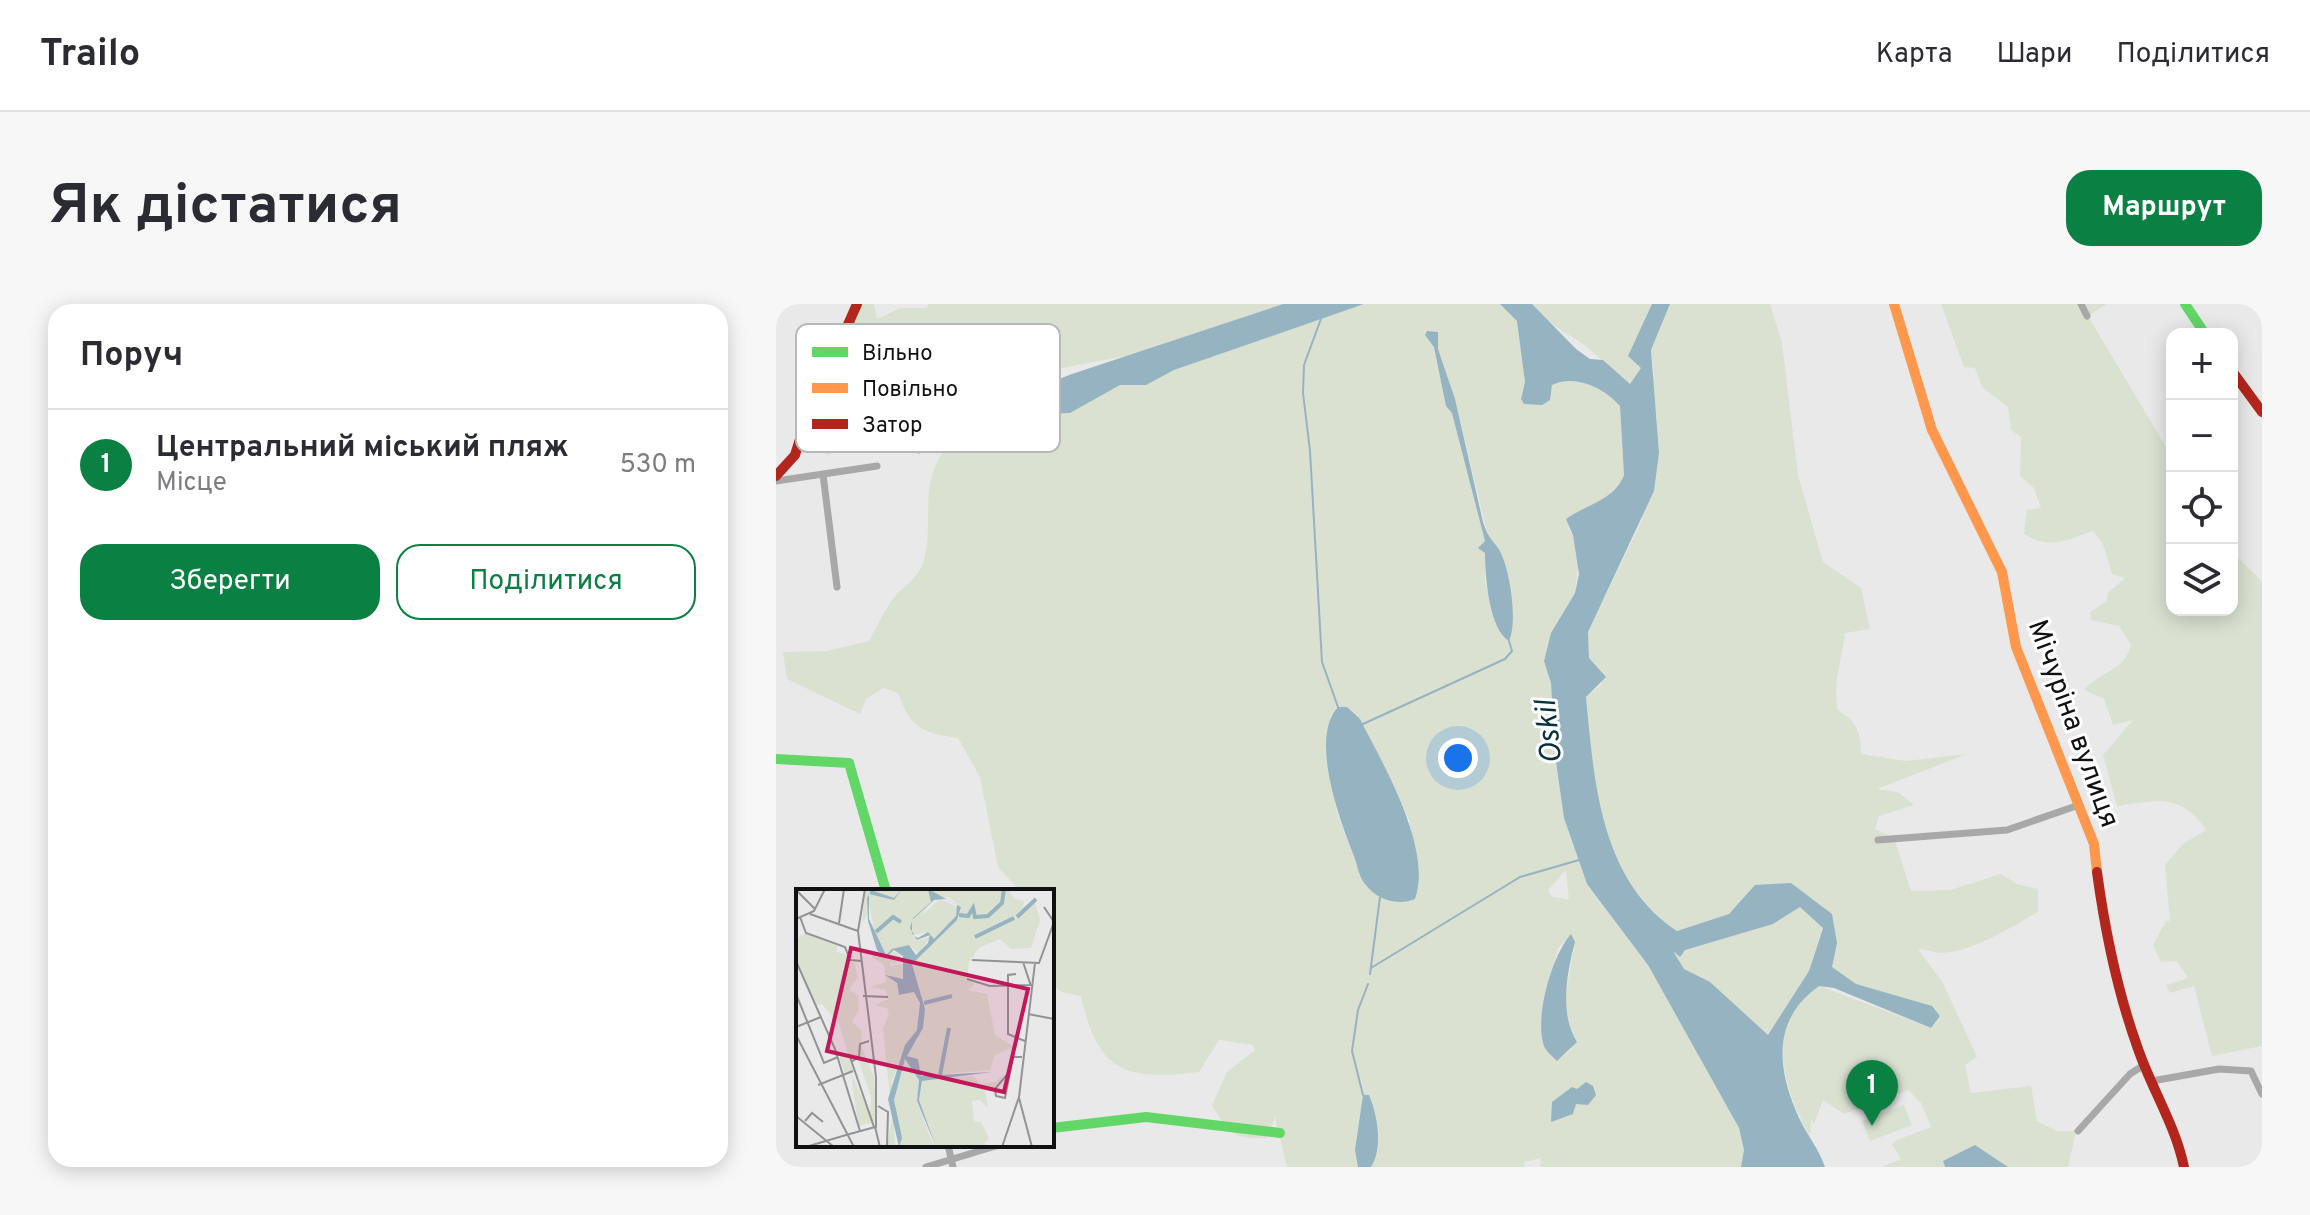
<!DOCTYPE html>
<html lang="uk">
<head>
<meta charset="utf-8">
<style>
	:root { --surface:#fff; --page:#f7f7f7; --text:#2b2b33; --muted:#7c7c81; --line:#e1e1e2; --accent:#0b8043 }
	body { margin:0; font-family:Overpass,sans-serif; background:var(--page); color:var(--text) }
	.controls { position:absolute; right:24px; top:24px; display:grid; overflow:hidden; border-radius:16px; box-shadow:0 4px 20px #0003 }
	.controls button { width:72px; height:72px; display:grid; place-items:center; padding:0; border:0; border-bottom:2px solid var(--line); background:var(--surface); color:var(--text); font:40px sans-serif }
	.you { position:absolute; left:682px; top:454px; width:28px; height:28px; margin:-20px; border:6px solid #fff; border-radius:50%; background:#1a73e8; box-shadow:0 0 0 12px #1a73e833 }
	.badge { display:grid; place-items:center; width:52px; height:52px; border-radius:50%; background:var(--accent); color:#fff; font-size:26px; font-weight:700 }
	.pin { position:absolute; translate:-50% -66px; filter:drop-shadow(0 2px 4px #0008) }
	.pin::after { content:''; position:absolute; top:42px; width:28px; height:24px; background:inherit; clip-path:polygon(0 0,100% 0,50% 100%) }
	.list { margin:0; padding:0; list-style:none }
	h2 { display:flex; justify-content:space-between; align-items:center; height:104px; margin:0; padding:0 32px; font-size:34px }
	h2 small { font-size:26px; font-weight:400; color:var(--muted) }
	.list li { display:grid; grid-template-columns:52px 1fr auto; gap:24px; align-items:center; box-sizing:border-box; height:112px; padding:0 32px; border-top:2px solid var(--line) }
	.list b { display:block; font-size:30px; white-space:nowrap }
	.list p { margin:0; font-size:26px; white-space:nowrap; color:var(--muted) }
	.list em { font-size:26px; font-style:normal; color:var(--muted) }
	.actions { display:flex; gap:16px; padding:24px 32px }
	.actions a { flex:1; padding:18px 0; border:2px solid var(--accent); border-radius:24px; text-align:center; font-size:28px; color:var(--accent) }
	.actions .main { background:var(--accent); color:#fff }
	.icon { flex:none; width:44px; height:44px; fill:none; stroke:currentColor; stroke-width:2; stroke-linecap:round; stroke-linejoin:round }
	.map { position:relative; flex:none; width:1486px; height:863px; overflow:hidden; border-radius:24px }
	header { display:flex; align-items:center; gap:48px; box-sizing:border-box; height:112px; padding:0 40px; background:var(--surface); border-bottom:2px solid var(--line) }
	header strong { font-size:38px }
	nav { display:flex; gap:44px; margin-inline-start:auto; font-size:28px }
	.intro { display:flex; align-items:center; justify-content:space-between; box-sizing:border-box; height:192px; padding:0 48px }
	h1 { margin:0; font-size:56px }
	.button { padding:20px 36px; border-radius:24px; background:var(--accent); color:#fff; font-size:28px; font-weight:700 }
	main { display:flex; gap:48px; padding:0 48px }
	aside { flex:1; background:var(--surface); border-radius:24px; box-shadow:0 4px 20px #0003 }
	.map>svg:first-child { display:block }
	.green { fill:#dae1d1; fill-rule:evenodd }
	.water { fill:#95b3c1; fill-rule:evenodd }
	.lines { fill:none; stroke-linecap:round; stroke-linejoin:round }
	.stream { stroke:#95b3c1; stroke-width:2 }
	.canal { stroke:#95b3c1; stroke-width:7 }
	.street { stroke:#a8a8a8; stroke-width:7 }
	.fast { stroke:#63d668; stroke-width:10 }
	.slow { stroke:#ff974d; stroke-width:10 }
	.jam { stroke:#b3261e; stroke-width:10 }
	.labels { text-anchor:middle; stroke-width:6; stroke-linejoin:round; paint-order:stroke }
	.street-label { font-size:28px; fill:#101112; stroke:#fff }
	.water-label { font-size:30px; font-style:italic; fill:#07303f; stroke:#fff }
	.inset-river { fill:none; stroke:#95b3c1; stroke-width:4 }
	.inset-road { fill:none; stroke:#929394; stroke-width:2 }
	.view { fill:#c2185b; fill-opacity:0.15; stroke:#c2185b; stroke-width:4 }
	.inset-edge { fill:none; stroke:#101112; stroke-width:4 }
	.key { fill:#fff; stroke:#b7b8b8; stroke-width:2 }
	.key-label { font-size:22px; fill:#101112 }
</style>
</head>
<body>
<header>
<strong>Trailo</strong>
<nav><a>Карта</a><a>Шари</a><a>Поділитися</a></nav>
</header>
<div class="intro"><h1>Як дістатися</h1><a class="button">Маршрут</a></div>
<main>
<aside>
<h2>Поруч<small></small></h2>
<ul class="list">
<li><span class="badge">1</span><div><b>Центральний міський пляж</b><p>Місце</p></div><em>530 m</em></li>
</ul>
<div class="actions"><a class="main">Зберегти</a><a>Поділитися</a></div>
</aside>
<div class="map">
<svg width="1486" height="863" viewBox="0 0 1486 863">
	<rect width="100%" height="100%" fill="#e9e9ea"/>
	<!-- green -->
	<path class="green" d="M 79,0 L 98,0 L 101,15 L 124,4 L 150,4 L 153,0 L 506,0 L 364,49 L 281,65 L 275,53 L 277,38 L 250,53 L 230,24 L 215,37 L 205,18 C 180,38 150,48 124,67 L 94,57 L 80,64 L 85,84 L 96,99 L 53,152 L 39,143 L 52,123 L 52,112 L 36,103 Z
		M 590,0 L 724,0 L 743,17 L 749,78 L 745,95 L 774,96 L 776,81 C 800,70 827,84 844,101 L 848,171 L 820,253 L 790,221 L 797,231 L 802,265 L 799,289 L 775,329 L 768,356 L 775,379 L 779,451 L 788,514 L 811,580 L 872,661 L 963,824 L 968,846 L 965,863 L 764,863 L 765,854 L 748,858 L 749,863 L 595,863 C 607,844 603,811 593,791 L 588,791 L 584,768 L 587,793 L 579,846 L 582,863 L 511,863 L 499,813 L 491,834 C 457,835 452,830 436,801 L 451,768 L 479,746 L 477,741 L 443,736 L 423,768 C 348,777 322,768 305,692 L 285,688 L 276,680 L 276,587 L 244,587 L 222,563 L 204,473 L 182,434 C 145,428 135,425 122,389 L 107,384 L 90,395 L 84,410 L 11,375 L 7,348 L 51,347 L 93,337 C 100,325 106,311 114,299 C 124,283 143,276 148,256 C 158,218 143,182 167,148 L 159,150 L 159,146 L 251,111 L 294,109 L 344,81 L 369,81 L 398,66 L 546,12 ZM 663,48 L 679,95 L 713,237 L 722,244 L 722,325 L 709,278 L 709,237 ZM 555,410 L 587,420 L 633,516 L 643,582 L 578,552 C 557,506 547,461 555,410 ZM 790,566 L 793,595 L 776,593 L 772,586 ZM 795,631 L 799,638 L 788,698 L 796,745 L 781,757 L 765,718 L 782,644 Z
		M 756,0 L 876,0 L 853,51 L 866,64 L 854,80 L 807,40 L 774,19 Z
		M 894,0 L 994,0 L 1006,39 L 1022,171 L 1047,258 L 1085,284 L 1094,325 L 1069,329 C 1066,357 1056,378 1062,406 C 1081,418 1085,428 1085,450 L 1130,457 L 1191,450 L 1101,485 L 1122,488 L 1138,501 L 1103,512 L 1099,525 L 1118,534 L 1135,587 L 1174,586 L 1225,570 L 1241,580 L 1262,585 L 1262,608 C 1234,624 1200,646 1167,649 C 1159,649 1150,645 1142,645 L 1167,679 L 1201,753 L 1189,761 L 1195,789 L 1255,782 L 1261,817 L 1281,827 L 1300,827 L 1292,863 L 1227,863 L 1167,857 L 1169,863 L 1106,863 L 1125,855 L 1116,840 L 1121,836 L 1155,823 L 1145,799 L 1132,786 L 1068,810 L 1047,796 L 1038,820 L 1035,815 L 1034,832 C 1013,796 996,748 1015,707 C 1020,696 1032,688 1041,681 L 1155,724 L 1164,712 L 1155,702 L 1081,682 L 1054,663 L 1061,639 L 1015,579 L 953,610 L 901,627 C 825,576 815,477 810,393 L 826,380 L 813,354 L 812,328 L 866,216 L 881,114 L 875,80 L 878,70 L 875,46 Z
		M 1165,0 L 1331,0 L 1312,12 L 1396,153 L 1396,306 L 1456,306 L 1456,248 L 1486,277 L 1486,742 L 1436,752 L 1418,682 L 1394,689 L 1390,681 L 1412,674 L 1401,657 L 1385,658 L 1377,641 L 1390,617 L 1394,617 L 1389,561 L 1407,540 L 1430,526 C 1406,489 1380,496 1341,502 L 1327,451 L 1357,416 L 1337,421 L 1328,395 L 1308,386 C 1323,368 1349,367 1355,341 L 1343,322 L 1315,316 L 1314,308 L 1330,298 L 1332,289 L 1349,274 L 1336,270 L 1327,240 L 1317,227 C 1291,236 1274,246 1248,230 L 1251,206 L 1265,204 L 1258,184 L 1244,172 L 1245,133 L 1235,126 L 1232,103 L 1206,83 L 1199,64 L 1188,63 Z
		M 1024,603 L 1047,621 L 1033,667 L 992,732 L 908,666 L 894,642 L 908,643 L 982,620 L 997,620 Z
		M 1128,801 L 1136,821 L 1094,837 L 1086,817 Z"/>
	<!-- water -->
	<path class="water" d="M 507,0 L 588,0 L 398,66 L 370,81 L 344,81 L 294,109 L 251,111 L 142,150 L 132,134 L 296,70 Z
		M 724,0 L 756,0 L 800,45 L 814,55 L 827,56 L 854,80 L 865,64 L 852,52 L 876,0 L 894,0 L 875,46 L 883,149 L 878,187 L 812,328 L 813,354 L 830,373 L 810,393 C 818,477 824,576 901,627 L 953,610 L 979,581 L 1015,579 L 1056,610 L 1061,639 L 1056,663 L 1080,680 L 1156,702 L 1164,712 L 1155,724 L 1058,684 L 1043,682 C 995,716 1001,765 1023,814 C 1031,831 1043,845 1049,863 L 965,863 L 968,846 L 963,824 L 872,661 L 811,580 L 788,514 L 779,451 L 775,379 L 768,357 L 775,329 L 799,289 L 803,270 L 797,231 L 790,215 C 809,201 839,196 848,171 L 844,102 C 828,84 799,70 776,81 L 774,96 L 766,101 L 748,100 L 745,95 L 749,78 L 741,17 ZM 1024,603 L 1047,624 L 1033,667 L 992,731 L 934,678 L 908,665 L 897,647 L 904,653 L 909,646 L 997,620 Z
		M 651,27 L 662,28 L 662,45 L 679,95 L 707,218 C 712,233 714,233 722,244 C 734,262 742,318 733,337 C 713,325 709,272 709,249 L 702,244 L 709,237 L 676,109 L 670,102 L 658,43 L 649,31 Z
		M 562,403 L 571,403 L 584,415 C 607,460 657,545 639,595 C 621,602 601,596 589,580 C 583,573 581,560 578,552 C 564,517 533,434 562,403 Z
		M 795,630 L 799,638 C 791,668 783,710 801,738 L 781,757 C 777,753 770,747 768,742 C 758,714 776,651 795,630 Z
		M 810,778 L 817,782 L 820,791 L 812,801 L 800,800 L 797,810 L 775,818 L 776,798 L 796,783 L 801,785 Z
		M 587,791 L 593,791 C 602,811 607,845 595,863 L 582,863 L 579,846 Z
		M 1199,841 L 1232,863 L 1169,863 L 1167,857 Z"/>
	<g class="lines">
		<!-- stream -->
		<path class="stream" d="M 546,12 L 528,61 L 527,89 L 534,147 L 546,358 L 562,403
			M 587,420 L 729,355 L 736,347 L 733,337
			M 595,664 L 744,573 L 803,556
			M 594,670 L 604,593
			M 587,791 L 576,747 L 582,706 L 592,680"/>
		<!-- canal -->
		<path class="canal" d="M 121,145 L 142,138"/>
		<!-- street -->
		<path class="street" d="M 1305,0 L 1311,12
			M 47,170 L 61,283
			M 0,177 L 101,162
			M 1102,536 L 1231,526 L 1303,501
			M 1376,777 L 1443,765 L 1475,767 L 1486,790
			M 1302,827 L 1354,770 L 1368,761
			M 172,841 L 177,863
			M 150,863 L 223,841"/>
		<!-- fast -->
		<path class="fast" d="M 1409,0 L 1429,30
			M 0,455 L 73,459 L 110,587
			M 276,824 L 370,813 L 504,829"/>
		<!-- slow -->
		<path class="slow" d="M 1118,0 L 1156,126 L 1226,268 L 1240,343 L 1318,540 L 1321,568"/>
		<!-- jam -->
		<path class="jam" d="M 1456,67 L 1486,108
			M 0,172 L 19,151 L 30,116 L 81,0
			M 1321,568 C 1329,627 1341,686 1361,742 C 1375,784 1399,820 1408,863"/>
	</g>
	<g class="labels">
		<!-- street labels -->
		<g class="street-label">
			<text transform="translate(1299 419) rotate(70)" y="10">Мічуріна вулиця</text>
		</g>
		<!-- water labels -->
		<g class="water-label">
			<text transform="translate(772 428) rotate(-96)" y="10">Oskil</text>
		</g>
	</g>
	<!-- overview -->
	<g transform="translate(20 585)">
		<rect width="258" height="258" fill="#e9e9ea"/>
		<path d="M 69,0 L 132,0 L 136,11 L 125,27 L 144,10 L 161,18 L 159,29 L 138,50 L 132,43 L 116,46 L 122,52 L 135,47 L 123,65 L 113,56 L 95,61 L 107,67 L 98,70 L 102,75 L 94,73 L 95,77 L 108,75 L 108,90 L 110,88 L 120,102 L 103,103 L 106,92 L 90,87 L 101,95 L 103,106 L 118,103 L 124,114 L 121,141 L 96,191 L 99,258 L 91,258 L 96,230 L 87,139 L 93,125 L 91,119 L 79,116 L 92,110 L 89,101 L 74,98 L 90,93 L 88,76 L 76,68 L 79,62 L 89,69 L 95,62 L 89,66 L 81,57 L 72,9 L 76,2 L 96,10 L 99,10 L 75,1 L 72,6 L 71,27 L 66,33 ZM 136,0 L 213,1 L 218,10 L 228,12 L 227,20 L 243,10 L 239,13 L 244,31 L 235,59 L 215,60 L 204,50 L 183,59 L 173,73 L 171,90 L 179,95 L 172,101 L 191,105 L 199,146 L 218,158 L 199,166 L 194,181 L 125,187 L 122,170 L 111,167 L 118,150 L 120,155 L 129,120 L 116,75 L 163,28 L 165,18 L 153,8 L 138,8 ZM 10,44 L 41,57 L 41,63 L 53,66 L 51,73 L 58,73 L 62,88 L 53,101 L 62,106 L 63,121 L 56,133 L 66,141 L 65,156 L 78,188 L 81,233 L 62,237 L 55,184 L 74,225 L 75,208 L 62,170 L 55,172 L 57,181 L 49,184 L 43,168 L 52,165 L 43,135 L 26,115 L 20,116 L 0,68 L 0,50 ZM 109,170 L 123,191 L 121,213 L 138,258 L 103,258 L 98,211 ZM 208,184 L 198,206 L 197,198 L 189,199 L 192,219 L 184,211 L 176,212 L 178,232 L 185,233 L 193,249 L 188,255 L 194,258 L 140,258 L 123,211 L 127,190 L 177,187 L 185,195 L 200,193 Z" fill="#dae1d1"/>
		<path d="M 106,0 L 98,11 L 73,5 L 73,30 L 90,66 L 96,60 L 113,56 L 120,66 L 132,54 L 134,46 L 121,51 L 114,39 L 117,29 L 135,13 L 132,0 L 165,18 L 161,31 L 116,75 L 129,120 L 127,139 L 111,167 L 122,170 L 125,187 L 196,183 L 126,192 L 123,211 L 140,258 L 121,212 L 123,191 L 109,170 L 98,211 L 106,249 L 103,258 L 92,210 L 109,156 L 121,141 L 124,114 L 118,103 L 103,106 L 101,94 L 89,86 L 107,90 L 107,67 L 98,61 L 89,69 L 81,61 L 72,32 L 71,9 L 75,1 L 98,9 ZM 150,10 L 161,16 L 160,27 L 138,50 L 132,43 L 122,49 L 116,45 L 116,31 L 138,11 Z" fill="#95b3c1" fill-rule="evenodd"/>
		<path class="inset-river" d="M 163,26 L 172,27 L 177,19 L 179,28 L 192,27 L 206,14 L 208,0M 221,28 L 240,10M 80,43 L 97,28 L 105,33M 179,48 L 218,29M 128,114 L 156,107M 144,186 L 153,139"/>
		<path class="inset-road" d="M 69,0 L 62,42 L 80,188 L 80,239M 0,1 L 19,20M 14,25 L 62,42M 4,28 L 10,44 L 49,58 L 54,71 L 66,72M 0,30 L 18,22 L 29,0M 43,34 L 48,0M 176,71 L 243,74 L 258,33 L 248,18M 0,72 L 39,160 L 64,242M 227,73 L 235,97M 220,85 L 212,86 L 212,145 L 229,152M 171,90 L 194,97 L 235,96M 0,105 L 28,174 L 42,168M 67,107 L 92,108M 232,125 L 258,130M 0,138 L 25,128M 0,146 L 58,258M 53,165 L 78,238M 55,173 L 63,168 L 64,155 L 73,152M 214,182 L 199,200 L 200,207 L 209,209 L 217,168 L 226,168M 22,196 L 57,182M 223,209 L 236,258M 82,217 L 92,223 L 91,257M 0,227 L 38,258M 9,232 L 16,224 L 27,233M 50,246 L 79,238 L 84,258M 13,257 L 50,246M 206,258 L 223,208 L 239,74"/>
		<path class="view" d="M 55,59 L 232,100 L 208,203 L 31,162 Z"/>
		<rect width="258" height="258" class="inset-edge"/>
	</g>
	<!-- legend -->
	<rect x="20" y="20" width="264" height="128" rx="12" class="key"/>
	<rect x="36" y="43" width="36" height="10" fill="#63d668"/>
	<rect x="36" y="79" width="36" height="10" fill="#ff974d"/>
	<rect x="36" y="115" width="36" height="10" fill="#b3261e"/>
	<g class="key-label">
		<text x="86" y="56">Вільно</text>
		<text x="86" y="92">Повільно</text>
		<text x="86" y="128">Затор</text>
	</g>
</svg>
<div class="controls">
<button>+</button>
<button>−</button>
<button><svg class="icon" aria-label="locate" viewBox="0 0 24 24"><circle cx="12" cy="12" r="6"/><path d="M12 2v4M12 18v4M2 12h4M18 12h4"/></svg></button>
<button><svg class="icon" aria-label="layers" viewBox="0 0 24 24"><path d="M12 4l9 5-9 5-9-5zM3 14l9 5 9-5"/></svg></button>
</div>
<div class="you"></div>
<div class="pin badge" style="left:1096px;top:822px">1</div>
</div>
</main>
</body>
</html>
